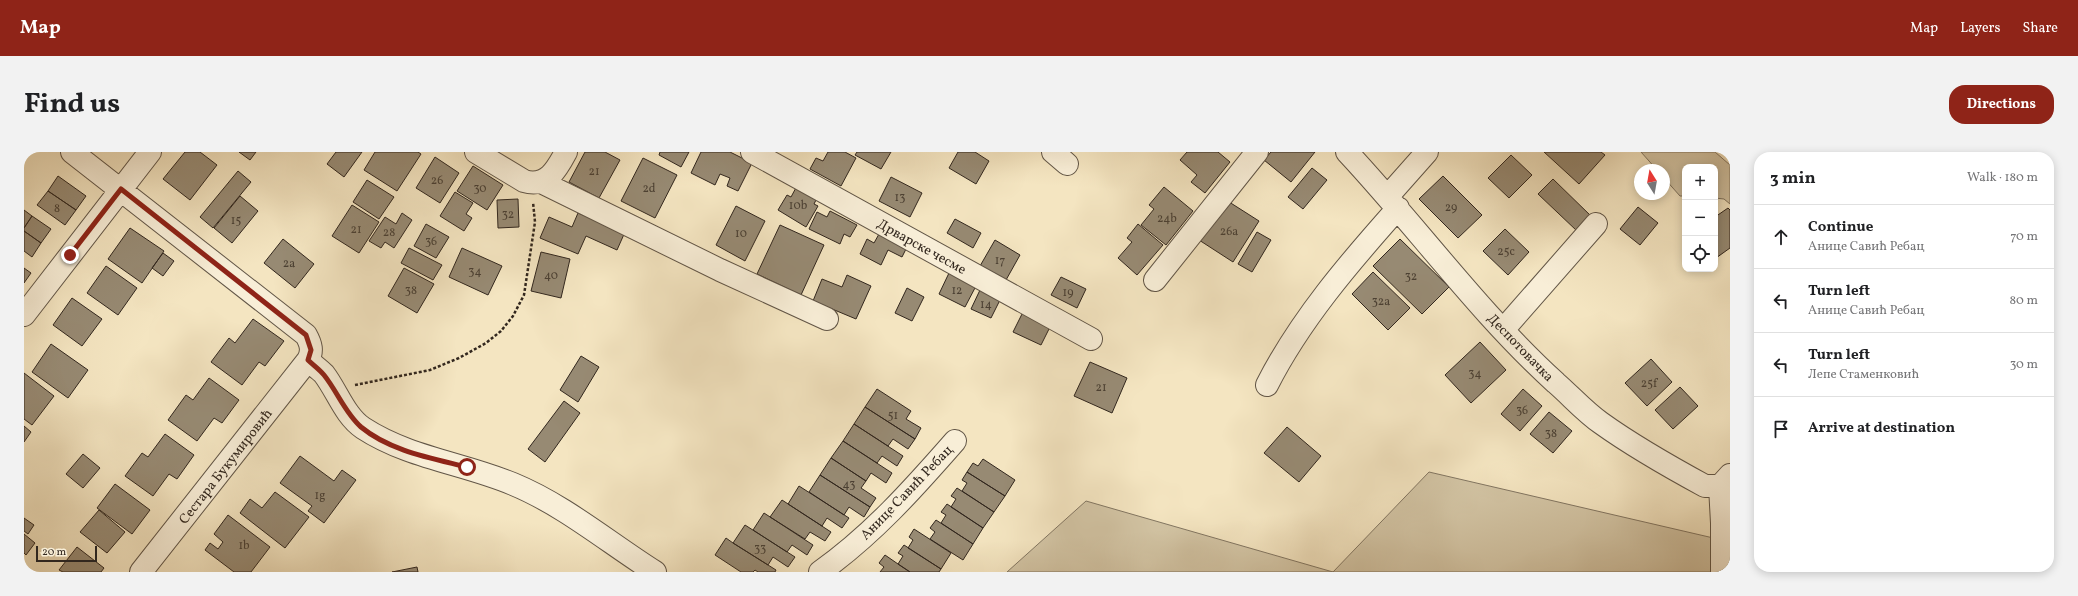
<!DOCTYPE html>
<html lang="en">
<head>
<meta charset="utf-8">
<style>
	:root { --surface:#fff; --page:#f2f2f2; --text:#202124; --muted:#757577; --line:#e0e0e0; --accent:#8f2418 }
	body { margin:0; font-family:Vollkorn,serif; background:var(--page); color:var(--text) }
	.controls { position:absolute; right:12px; top:12px; display:grid; overflow:hidden; border-radius:8px; box-shadow:0 2px 10px #0003 }
	.controls button { width:36px; height:36px; display:grid; place-items:center; padding:0; border:0; border-bottom:1px solid var(--line); background:var(--surface); color:var(--text); font:20px sans-serif }
	.compass { position:absolute; left:1610px; top:12px; width:36px; height:36px; border-radius:50%; background:var(--surface); box-shadow:0 2px 10px #0003; rotate:349deg }
	.scale { position:absolute; left:12px; bottom:10px; width:61px; box-sizing:border-box; padding-left:4px; border:2px solid #32271e; border-top:0; font-size:11px; line-height:14px; white-space:nowrap; color:#32271e; -webkit-text-stroke:3px #f8eed7; paint-order:stroke }
	.stop { position:absolute; width:12px; height:12px; margin:-9px; border:3px solid #8f2418; border-radius:50%; background:#fff }
	.stop.end { background:#8f2418; border-color:#fff; box-shadow:0 1px 4px #0008 }
	.list { margin:0; padding:0; list-style:none }
	h2 { display:flex; justify-content:space-between; align-items:center; height:52px; margin:0; padding:0 16px; font-size:17px }
	h2 small { font-size:13px; font-weight:400; color:var(--muted) }
	.list li { display:grid; grid-template-columns:26px 1fr auto; gap:12px; align-items:center; box-sizing:border-box; height:64px; padding:0 16px; border-top:1px solid var(--line) }
	.list b { display:block; font-size:15px; white-space:nowrap }
	.list p { margin:0; font-size:13px; white-space:nowrap; color:var(--muted) }
	.list em { font-size:13px; font-style:normal; color:var(--muted) }
	.icon { flex:none; width:22px; height:22px; fill:none; stroke:currentColor; stroke-width:2; stroke-linecap:round; stroke-linejoin:round }
	.map { position:relative; flex:none; width:1706px; height:420px; overflow:hidden; border-radius:16px }
	header { display:flex; align-items:center; gap:24px; box-sizing:border-box; height:56px; padding:0 20px; background:var(--accent); color:#fff }
	header strong { font-size:19px }
	nav { display:flex; gap:22px; margin-inline-start:auto; font-size:14px }
	.intro { display:flex; align-items:center; justify-content:space-between; box-sizing:border-box; height:96px; padding:0 24px }
	h1 { margin:0; font-size:28px }
	.button { padding:10px 18px; border-radius:16px; background:var(--accent); color:#fff; font-size:14px; font-weight:700 }
	main { display:flex; gap:24px; padding:0 24px }
	aside { flex:1; background:var(--surface); border-radius:16px; box-shadow:0 2px 10px #0003 }
	.map>svg:first-child { display:block }
	.green { fill:#d3c5a5; stroke:#827662 }
	.building { fill:#978a73; stroke:#32271e }
	.lines { fill:none; stroke-linecap:round; stroke-linejoin:round }
	.minor-casing { stroke:#625647; stroke-width:24 }
	.path { stroke:#32271e; stroke-width:2.5; stroke-dasharray:3 2; stroke-linecap:butt }
	.minor { stroke:#f8eed7; stroke-width:22 }
	.route { stroke:#8f2418; stroke-width:5 }
	.labels { text-anchor:middle; stroke-width:3; stroke-linejoin:round; paint-order:stroke }
	.number-label { font-size:12px; fill:#4b4033 }
	.street-label { font-size:14px; fill:#32271e; stroke:#f8eed7 }
</style>
</head>
<body>
<header>
<strong>Map</strong>
<nav><a>Map</a><a>Layers</a><a>Share</a></nav>
</header>
<div class="intro"><h1>Find us</h1><a class="button">Directions</a></div>
<main>
<div class="map">
<svg width="1706" height="420" viewBox="0 0 1706 420">
	<rect width="100%" height="100%" fill="#f4e5c1"/>
	<filter id="stains"><feTurbulence type="fractalNoise" baseFrequency=".005" numOctaves="4"/><feColorMatrix values="0 0 0 0 .2 0 0 0 0 .09 0 0 0 0 .02 0 0 0 .5 -.17"/></filter>
	<radialGradient id="worn" r=".72"><stop offset=".6" stop-color="#630" stop-opacity="0"/><stop offset="1" stop-color="#630" stop-opacity=".3"/></radialGradient>
	<!-- green -->
	<path class="green" d="M 1617,0 L 1691,0 L 1706,13 L 1706,52 L 1700,47 L 1691,46 L 1691,15 L 1661,15 L 1661,44 L 1656,44 L 1640,26 L 1640,18 L 1633,18 Z
		M 1405,320 L 1698,388 L 1699,420 L 983,420 L 1062,349 L 1309,420 Z"/>
	<!-- building -->
	<path class="building" d="M 161,0 L 176,0 L 193,13 L 166,48 L 139,27 Z
		M 215,0 L 232,0 L 226,8 Z
		M 312,0 L 338,0 L 320,25 L 303,12 Z
		M 351,0 L 394,0 L 397,2 L 373,39 L 340,18 Z
		M 561,0 L 581,0 L 596,8 L 575,46 L 545,30 Z
		M 636,0 L 665,0 L 657,15 L 635,3 Z
		M 677,0 L 706,0 L 728,11 L 714,39 L 703,34 L 706,26 L 696,22 L 691,33 L 667,21 Z
		M 804,0 L 821,0 L 832,6 L 817,34 L 786,17 L 792,6 L 799,9 Z
		M 833,0 L 867,0 L 857,17 L 831,3 Z
		M 934,0 L 951,0 L 965,9 L 952,32 L 925,16 Z
		M 1163,0 L 1194,0 L 1206,10 L 1181,41 L 1167,30 L 1173,23 L 1156,8 Z
		M 1247,0 L 1291,0 L 1267,30 L 1240,8 Z
		M 1520,0 L 1577,0 L 1581,3 L 1555,32 Z
		M 1487,3 L 1508,23 L 1485,46 L 1464,26 Z
		M 411,5 L 435,21 L 416,51 L 392,36 Z
		M 619,6 L 653,23 L 631,66 L 597,49 Z
		M 449,14 L 479,33 L 463,58 L 433,39 Z
		M 1288,16 L 1303,28 L 1279,57 L 1264,45 Z
		M 214,19 L 227,30 L 189,76 L 176,65 Z
		M 34,24 L 62,44 L 52,58 L 24,39 Z
		M 1419,24 L 1458,63 L 1434,86 L 1395,47 Z
		M 867,25 L 898,41 L 886,65 L 855,49 Z
		M 1529,27 L 1567,64 L 1553,79 L 1514,42 Z
		M 343,28 L 370,45 L 355,67 L 329,50 Z
		M 774,32 L 794,44 L 790,52 L 794,54 L 782,75 L 754,58 L 763,43 L 767,45 Z
		M 1140,35 L 1169,59 L 1142,93 L 1117,73 L 1130,57 L 1125,53 Z
		M 24,39 L 52,58 L 41,73 L 13,53 Z
		M 431,40 L 449,51 L 442,62 L 448,66 L 440,79 L 416,64 Z
		M 216,44 L 234,59 L 208,91 L 190,76 Z
		M 494,47 L 495,75 L 474,76 L 473,48 Z
		M 1202,48 L 1235,69 L 1209,110 L 1175,88 Z
		M 328,53 L 355,70 L 335,101 L 308,84 Z
		M 712,54 L 741,69 L 721,109 L 692,93 Z
		M 1614,55 L 1634,71 L 1616,93 L 1596,77 Z
		M 1704,56 L 1706,58 L 1706,96 L 1692,106 L 1691,65 Z
		M 0,58 L 8,64 L 0,76 Z
		M 806,59 L 833,73 L 826,85 L 820,82 L 816,92 L 785,77 L 793,60 L 803,65 Z
		M 378,61 L 388,68 L 370,96 L 361,90 L 357,96 L 345,89 L 361,65 L 372,72 Z
		M 554,61 L 601,80 L 593,98 L 562,84 L 554,102 L 516,86 L 525,65 L 548,75 Z
		M 8,64 L 27,77 L 17,91 L 0,79 L 0,76 Z
		M 931,67 L 957,81 L 949,96 L 923,81 Z
		M 402,72 L 425,85 L 412,106 L 390,94 Z
		M 1114,72 L 1139,93 L 1113,123 L 1094,106 L 1108,90 L 1103,86 Z
		M 756,73 L 800,93 L 777,143 L 733,122 Z
		M 106,76 L 140,99 L 118,131 L 84,107 Z
		M 1481,77 L 1505,100 L 1484,123 L 1459,99 Z
		M 0,79 L 17,91 L 8,105 L 0,99 Z
		M 1233,80 L 1247,88 L 1228,120 L 1214,112 Z
		M 855,82 L 885,91 L 878,105 L 864,98 L 857,113 L 836,102 L 843,87 L 850,91 Z
		M 259,87 L 290,112 L 271,136 L 240,111 Z
		M 1376,87 L 1425,135 L 1398,162 L 1349,114 Z
		M 971,88 L 996,103 L 982,128 L 956,114 Z
		M 385,96 L 418,113 L 409,128 L 377,111 Z
		M 438,96 L 478,114 L 464,143 L 425,125 Z
		M 517,100 L 546,107 L 537,146 L 507,139 Z
		M 139,101 L 150,109 L 139,124 L 128,116 Z
		M 82,114 L 113,136 L 94,163 L 63,141 Z
		M 0,116 L 7,121 L 0,131 Z
		M 380,116 L 410,132 L 393,161 L 364,144 Z
		M 1349,120 L 1386,156 L 1364,178 L 1328,142 Z
		M 925,121 L 952,134 L 941,155 L 915,142 Z
		M 823,123 L 847,134 L 832,167 L 789,149 L 798,127 L 818,135 Z
		M 1037,125 L 1062,137 L 1053,156 L 1027,143 Z
		M 883,136 L 900,145 L 888,169 L 871,161 Z
		M 956,138 L 976,148 L 967,166 L 947,157 Z
		M 48,146 L 78,167 L 58,194 L 29,173 Z
		M 1000,158 L 1028,171 L 1017,193 L 989,180 Z
		M 229,167 L 260,189 L 241,214 L 235,210 L 218,233 L 187,210 L 205,186 L 211,191 Z
		M 1456,190 L 1482,218 L 1447,251 L 1421,223 Z
		M 27,192 L 64,218 L 44,246 L 8,220 Z
		M 557,204 L 575,215 L 554,250 L 536,238 Z
		M 1627,207 L 1648,230 L 1623,254 L 1601,231 Z
		M 1066,210 L 1103,226 L 1088,261 L 1050,244 Z
		M 0,221 L 30,244 L 8,273 L 0,267 Z
		M 185,226 L 215,248 L 198,271 L 190,266 L 173,289 L 144,268 L 162,243 L 169,248 Z
		M 1656,235 L 1674,254 L 1649,277 L 1631,258 Z
		M 853,237 L 887,259 L 882,267 L 897,276 L 891,287 L 841,255 Z
		M 1499,237 L 1518,254 L 1496,279 L 1477,262 Z
		M 540,249 L 556,261 L 521,310 L 504,297 Z
		M 841,255 L 891,287 L 884,297 L 869,287 L 864,294 L 830,272 Z
		M 1525,260 L 1548,279 L 1529,301 L 1506,282 Z
		M 830,272 L 879,304 L 873,314 L 858,304 L 853,311 L 819,289 Z
		M 0,274 L 7,280 L 0,290 Z
		M 1263,275 L 1297,304 L 1275,330 L 1240,301 Z
		M 141,282 L 170,303 L 153,327 L 145,322 L 129,344 L 101,324 L 118,301 L 124,305 Z
		M 819,289 L 868,321 L 862,331 L 847,321 L 842,329 L 807,306 Z
		M 59,302 L 76,316 L 59,336 L 42,322 Z
		M 276,304 L 310,329 L 318,318 L 332,328 L 300,371 L 284,359 L 288,354 L 256,331 Z
		M 807,306 L 842,329 L 837,336 L 852,346 L 846,355 L 796,323 Z
		M 959,307 L 991,328 L 981,344 L 943,320 L 949,311 L 954,314 Z
		M 943,320 L 981,344 L 970,360 L 938,339 L 943,331 L 938,328 Z
		M 796,323 L 846,355 L 840,365 L 825,355 L 820,363 L 785,340 Z
		M 91,332 L 126,358 L 108,382 L 73,356 Z
		M 775,334 L 825,366 L 818,376 L 803,366 L 798,374 L 764,352 Z
		M 933,336 L 970,360 L 959,376 L 927,355 L 932,347 L 927,344 Z
		M 251,340 L 285,365 L 261,396 L 216,361 L 226,347 L 238,356 Z
		M 758,348 L 807,380 L 801,389 L 786,380 L 781,387 L 746,365 Z
		M 923,352 L 959,376 L 949,392 L 917,371 L 922,363 L 917,360 Z
		M 75,358 L 101,380 L 83,401 L 56,380 Z
		M 740,361 L 789,393 L 783,403 L 768,393 L 763,400 L 729,378 Z
		M 204,363 L 246,395 L 227,420 L 210,420 L 181,398 L 186,391 L 194,397 L 199,390 L 190,382 Z
		M 0,366 L 10,373 L 4,382 L 0,379 Z
		M 912,368 L 949,392 L 939,408 L 906,387 L 911,380 L 906,376 Z
		M 721,373 L 771,405 L 764,415 L 749,405 L 744,413 L 709,391 Z
		M 890,377 L 927,401 L 917,417 L 884,396 L 889,388 L 885,385 Z
		M 0,382 L 11,391 L 2,403 L 0,401 Z
		M 702,386 L 709,391 L 752,418 L 751,420 L 734,420 L 731,418 L 729,420 L 717,420 L 691,403 Z
		M 880,393 L 917,417 L 915,420 L 886,420 L 874,412 L 879,404 L 874,401 Z
		M 53,395 L 80,416 L 77,420 L 39,420 L 35,418 Z
		M 861,403 L 874,412 L 886,420 L 856,420 L 860,415 L 855,411 Z
		M 393,415 L 394,420 L 368,420 Z"/>
	<g class="lines">
		<defs>
			<path id="minor" d="M 48,0 L 282,183 C 287,192 289,199 284,208 L 117,420
				M 452,0 L 500,29 C 523,36 533,17 542,0
				M 728,0 L 1067,187
				M 1029,0 L 1043,12
				M 1323,0 C 1394,76 1455,161 1532,231 C 1547,244 1561,260 1577,271 C 1609,294 1646,315 1681,334 L 1696,334 L 1706,323
				M 517,30 L 696,118 L 803,167
				M 1364,44 L 1403,0
				M 1131,128 L 1233,0
				M 0,163 L 126,0
				M 1479,178 L 1572,72
				M 284,208 C 289,213 295,217 300,222 C 313,239 321,264 339,276 C 385,306 439,311 489,332 C 540,353 585,391 631,420
				M 1243,233 C 1276,168 1325,111 1374,56
				M 1696,334 L 1698,371 L 1698,420
				M 796,420 C 848,383 889,337 931,289"/>
		</defs>
		<!-- minor casing -->
		<use href="#minor" class="minor-casing"/>
		<!-- path -->
		<path class="path" d="M 331,233 L 406,218 L 435,206 L 462,191 L 477,179 L 489,164 L 500,143 L 511,70 L 509,50"/>
		<!-- minor -->
		<use href="#minor" class="minor"/>
	</g>
	<g class="lines">
		<!-- route -->
		<path class="route" d="M 46,103 L 97,37 L 282,183 L 287,198 L 284,208 C 289,213 295,217 300,223 C 313,239 321,261 337,275 C 366,299 407,306 443,315"/>
	</g>
	<g class="labels">
		<!-- number labels -->
		<g class="number-label">
			<text x="570" y="23">21</text>
			<text x="413" y="32">26</text>
			<text x="456" y="40">30</text>
			<text x="625" y="40">2d</text>
			<text x="876" y="49">13</text>
			<text x="774" y="57">10b</text>
			<text x="1427" y="59">29</text>
			<text x="33" y="60">8</text>
			<text x="484" y="66">32</text>
			<text x="1143" y="70">24b</text>
			<text x="212" y="72">15</text>
			<text x="332" y="81">21</text>
			<text x="1205" y="83">26a</text>
			<text x="365" y="84">28</text>
			<text x="717" y="85">10</text>
			<text x="407" y="93">36</text>
			<text x="1482" y="103">25c</text>
			<text x="976" y="112">17</text>
			<text x="265" y="115">2a</text>
			<text x="451" y="123">34</text>
			<text x="527" y="127">40</text>
			<text x="1387" y="128">32</text>
			<text x="387" y="142">38</text>
			<text x="933" y="142">12</text>
			<text x="1044" y="144">19</text>
			<text x="1357" y="153">32a</text>
			<text x="962" y="156">14</text>
			<text x="1451" y="225">34</text>
			<text x="1625" y="235">25f</text>
			<text x="1077" y="239">21</text>
			<text x="1498" y="262">36</text>
			<text x="869" y="267">51</text>
			<text x="1527" y="285">38</text>
			<text x="825" y="336">43</text>
			<text x="296" y="347">1g</text>
			<text x="220" y="397">1b</text>
			<text x="736" y="400">33</text>
		</g>
		<!-- street labels -->
		<g class="street-label">
			<text transform="translate(898 94) rotate(29)" y="5">Дрварске чесме</text>
			<text transform="translate(1497 195) rotate(46)" y="5">Деспотовачка</text>
			<text transform="translate(201 314) rotate(-52)" y="5">Сестара Букумировић</text>
			<text transform="translate(882 340) rotate(-46)" y="5">Анице Савић Ребац</text>
		</g>
	</g>
	<rect width="100%" height="100%" filter="url(#stains)"/>
	<rect width="100%" height="100%" fill="url(#worn)"/>
</svg>
<div class="controls">
<button>+</button>
<button>−</button>
<button><svg class="icon" aria-label="locate" viewBox="0 0 24 24"><circle cx="12" cy="12" r="6"/><path d="M12 2v4M12 18v4M2 12h4M18 12h4"/></svg></button>
</div>
<svg class="compass" viewBox="-18 -18 36 36"><path d="M0-13l5 13h-10z" fill="#e53935"/><path d="M0 13l5-13h-10z" fill="#757577"/></svg>
<div class="scale">20 m</div>
<div class="stop" style="left:443px;top:315px"></div>
<div class="stop end" style="left:46px;top:103px"></div>
</div>
<aside>
<h2>3 min<small>Walk · 180 m</small></h2>
<ul class="list">
<li><svg class="icon" aria-label="ahead" viewBox="0 0 24 24"><path d="M12 20V5M6 11l6-6 6 6"/></svg><div><b>Continue</b><p>Анице Савић Ребац</p></div><em>70 m</em></li>
<li><svg class="icon" aria-label="left" viewBox="0 0 24 24"><path d="M17 20v-9H6M10 6l-5 5 5 5"/></svg><div><b>Turn left</b><p>Анице Савић Ребац</p></div><em>80 m</em></li>
<li><svg class="icon" aria-label="left" viewBox="0 0 24 24"><path d="M17 20v-9H6M10 6l-5 5 5 5"/></svg><div><b>Turn left</b><p>Лепе Стаменковић</p></div><em>30 m</em></li>
<li><svg class="icon" aria-label="arrive" viewBox="0 0 24 24"><path d="M6 21V4h12l-3 4 3 4H6"/></svg><div><b>Arrive at destination</b></div></li>
</ul>
</aside>
</main>
</body>
</html>
